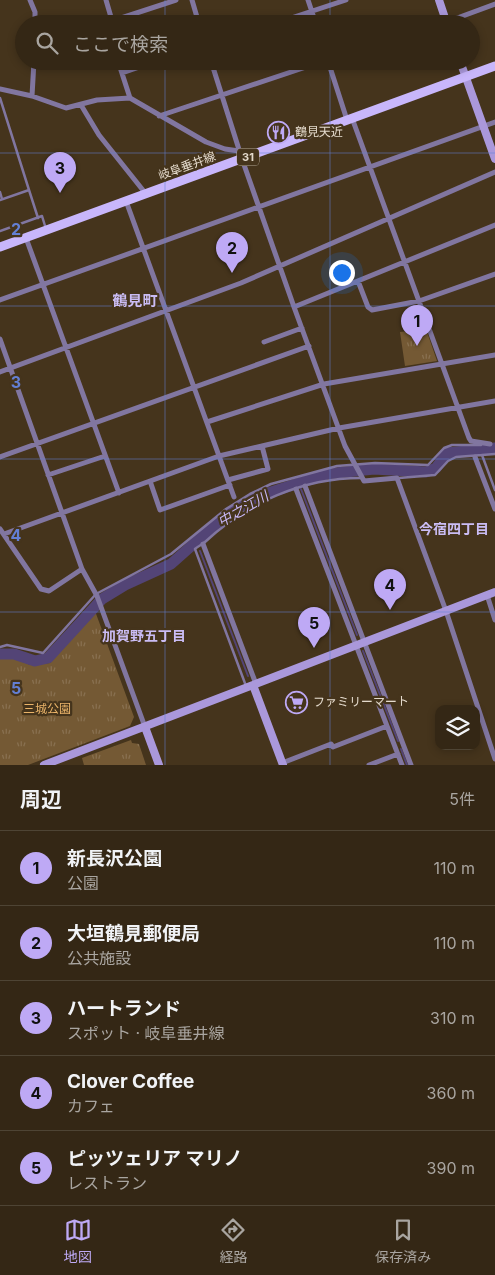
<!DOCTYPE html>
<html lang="ja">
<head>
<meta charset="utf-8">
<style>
	:root { --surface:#342715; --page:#3f3322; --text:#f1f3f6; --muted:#a9a5a0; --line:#4e4434; --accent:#bea9f5 }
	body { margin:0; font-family:Inter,"Noto Sans JP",sans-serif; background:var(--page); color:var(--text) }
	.controls { position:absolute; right:15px; bottom:15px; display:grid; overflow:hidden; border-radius:10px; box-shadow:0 2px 8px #0003 }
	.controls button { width:45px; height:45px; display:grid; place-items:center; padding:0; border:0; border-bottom:1px solid var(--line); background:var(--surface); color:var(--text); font:25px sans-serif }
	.you { position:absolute; left:341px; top:272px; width:18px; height:18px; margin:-12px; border:4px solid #fff; border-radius:50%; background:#1a73e8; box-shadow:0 0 0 8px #1a73e833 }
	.badge { display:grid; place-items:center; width:32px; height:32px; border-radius:50%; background:var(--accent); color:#111; font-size:16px; font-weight:700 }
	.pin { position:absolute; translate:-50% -41px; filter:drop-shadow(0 1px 2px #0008) }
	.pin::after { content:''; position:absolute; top:26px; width:18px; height:15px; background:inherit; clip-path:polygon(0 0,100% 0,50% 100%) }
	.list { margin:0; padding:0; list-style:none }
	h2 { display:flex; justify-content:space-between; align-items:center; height:65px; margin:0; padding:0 20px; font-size:21px }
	h2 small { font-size:16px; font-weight:400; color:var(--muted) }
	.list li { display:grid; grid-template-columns:32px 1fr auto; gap:15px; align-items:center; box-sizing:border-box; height:75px; padding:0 20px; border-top:1px solid var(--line) }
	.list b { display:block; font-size:19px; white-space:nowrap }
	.list p { margin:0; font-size:16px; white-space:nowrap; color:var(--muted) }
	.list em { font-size:16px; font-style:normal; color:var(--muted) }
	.icon { flex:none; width:28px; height:28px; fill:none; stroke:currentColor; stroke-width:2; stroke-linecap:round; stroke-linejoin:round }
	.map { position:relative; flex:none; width:495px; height:765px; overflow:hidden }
	.search { position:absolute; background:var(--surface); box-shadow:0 2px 8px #0003; left:15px; right:15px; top:15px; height:55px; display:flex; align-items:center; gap:12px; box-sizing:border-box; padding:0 18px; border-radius:28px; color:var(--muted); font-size:19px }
	.sheet { height:440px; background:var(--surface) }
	nav { display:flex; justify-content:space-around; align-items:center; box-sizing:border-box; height:70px; border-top:1px solid var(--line); background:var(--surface); font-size:14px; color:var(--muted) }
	nav a { display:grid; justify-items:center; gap:2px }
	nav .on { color:var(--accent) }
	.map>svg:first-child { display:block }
	.park { fill:url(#park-tufts) }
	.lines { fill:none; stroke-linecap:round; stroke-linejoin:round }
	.stream { stroke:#534476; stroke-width:2 }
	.river { stroke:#534476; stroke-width:11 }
	.lane { stroke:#8176a0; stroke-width:2.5 }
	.street { stroke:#8176a0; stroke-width:5 }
	.secondary { stroke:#aa98db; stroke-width:8 }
	.primary { stroke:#c8b6fb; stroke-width:9 }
	.grid { fill:none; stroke:#637fd4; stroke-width:1; stroke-opacity:0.55 }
	.labels { text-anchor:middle; stroke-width:4.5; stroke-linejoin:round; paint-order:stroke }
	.shield { fill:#45341c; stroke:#b4a897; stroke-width:1 }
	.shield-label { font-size:11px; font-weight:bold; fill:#e4dacc }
	.poi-label { font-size:12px; fill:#e4dacc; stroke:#45341c; text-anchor:start }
	.street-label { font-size:12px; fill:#e4dacc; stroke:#45341c }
	.park-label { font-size:12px; fill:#ebb469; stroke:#45341c }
	.water-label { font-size:14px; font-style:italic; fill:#c7b7f6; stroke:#45341c }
	.neighbourhood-label { font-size:14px; font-weight:bold; fill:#cabcf4; stroke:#45341c }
	.quarter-label { font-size:15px; font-weight:bold; fill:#cabcf4; stroke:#45341c }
	.grid-label { font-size:16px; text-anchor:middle; font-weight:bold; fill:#637fd4; stroke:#45341c; stroke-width:4.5; stroke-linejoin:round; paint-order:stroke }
</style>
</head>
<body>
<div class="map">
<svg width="495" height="765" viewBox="0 0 495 765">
	<defs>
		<pattern id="park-tufts" width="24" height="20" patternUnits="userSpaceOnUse" patternTransform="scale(1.25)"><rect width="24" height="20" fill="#745934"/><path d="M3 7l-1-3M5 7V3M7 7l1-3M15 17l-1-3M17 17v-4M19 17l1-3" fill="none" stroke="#887050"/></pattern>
	</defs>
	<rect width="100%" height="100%" fill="#45341c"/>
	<!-- park -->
	<path class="park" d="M 426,329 L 437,361 L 405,366 L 400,332 Z
		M 95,611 L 134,717 L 130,726 L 28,765 L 0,765 L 0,659 L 13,657 L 30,665 L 50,663 Z
		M 131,740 L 132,743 L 139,744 L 146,765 L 84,765 L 82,758 Z"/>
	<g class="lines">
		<!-- stream -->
		<path class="stream" d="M 301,489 L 357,635
			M 196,540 L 197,541
			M 200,551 L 248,676
			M 363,651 L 398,741
			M 401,749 L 407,765"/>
		<!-- river -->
		<path class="river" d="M 0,654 L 14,654 L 35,661 L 48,658 L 102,599 L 125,585 L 171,564 L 224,517 L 262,495 L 327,474 L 374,469 L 426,472 L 436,468 L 447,453 L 495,448"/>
		<!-- lane -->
		<path class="lane" d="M 0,98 L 29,190
			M 0,192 L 2,199
			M 0,200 L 29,190 L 38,218
			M 0,231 L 42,216 L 46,229
			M 482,455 L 495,490
			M 399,478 L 435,475 L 448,461 L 456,457 L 495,454
			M 0,647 L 7,645 L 43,653 L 96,594 L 171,554 L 226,509 L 250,494 L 271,484 L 337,466 L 375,463 L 428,465 L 444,448 L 452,445 L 481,445
			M 246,686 L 195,549 C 198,546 202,545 205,542 C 247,503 302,478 361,478"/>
		<!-- street -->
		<path class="street" d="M 30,0 L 35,12 L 35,24
			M 106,0 L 113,24
			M 192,0 L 199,24
			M 308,0 L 316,24
			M 112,21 L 176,0
			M 273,24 L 346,0
			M 441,24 L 495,4
			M 118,61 L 130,98
			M 211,61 L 242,159 L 294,307 L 345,446 L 364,481 L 397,478 L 446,611 L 495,759
			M 328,61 L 347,120
			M 122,73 L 157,61
			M 0,89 L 32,96 L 66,108 L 97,100 L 130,98 L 206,142 L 225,149 L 239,151
			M 32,96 L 34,61
			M 81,105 L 99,135 L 146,194
			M 159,116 L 324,61
			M 352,118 L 469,438 L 471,441 L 490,444
			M 126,201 L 234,497
			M 26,238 L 119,493
			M 358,281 L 368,307 L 372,310 L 419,301 L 495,274
			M 0,300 L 495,122
			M 294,307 L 495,225
			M 0,339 L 82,569 L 97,596 L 145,727
			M 264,342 L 302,328
			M 0,372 L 241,283 L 495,172
			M 207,422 L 324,384 L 495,355
			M 0,457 L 309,346
			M 475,457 L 495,509
			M 48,475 L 105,456
			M 228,480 L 268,469 L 262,446
			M 150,481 L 160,510 L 230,485
			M 305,486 L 411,765
			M 296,489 L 402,765
			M 0,529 L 41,589 L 49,591 L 82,569
			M 4,534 L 219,456 L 339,428 L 495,401
			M 203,544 L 256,684
			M 487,595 L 495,620
			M 282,763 L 331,744 L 333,747 L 387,726
			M 369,765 L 398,754"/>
		<!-- secondary -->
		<path class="secondary" d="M 439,0 L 447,24
			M 460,61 L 495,159
			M 253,685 L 495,592
			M 145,727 L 159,765
			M 44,765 L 253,685 L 283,765"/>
		<!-- primary -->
		<path class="primary" d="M 0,247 L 495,66"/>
	</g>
	<!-- grid -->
	<path class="grid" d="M 165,0 L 165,24M 330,0 L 330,24M 165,61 L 165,765M 330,61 L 330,765M 0,153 L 495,153M 0,306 L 495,306M 0,459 L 495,459M 0,612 L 495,612"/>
	<!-- icons -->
	<defs>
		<symbol id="restaurant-ring" viewBox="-11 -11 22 22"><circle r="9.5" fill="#45341c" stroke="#bea9f5" stroke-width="1.5"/><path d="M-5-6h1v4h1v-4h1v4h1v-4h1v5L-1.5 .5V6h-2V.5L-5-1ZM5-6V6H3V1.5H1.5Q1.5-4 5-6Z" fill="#bea9f5"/></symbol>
		<symbol id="supermarket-ring" viewBox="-11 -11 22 22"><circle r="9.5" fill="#45341c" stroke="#bea9f5" stroke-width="1.5"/><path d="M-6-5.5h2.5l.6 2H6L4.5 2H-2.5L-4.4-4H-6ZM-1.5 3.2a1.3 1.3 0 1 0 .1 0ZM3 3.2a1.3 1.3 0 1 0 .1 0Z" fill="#bea9f5"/></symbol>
	</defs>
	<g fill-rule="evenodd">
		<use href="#restaurant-ring" x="266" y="120" width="25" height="25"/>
		<use href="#supermarket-ring" x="284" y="690" width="25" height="25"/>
	</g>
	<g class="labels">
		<!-- shield labels -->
		<rect class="shield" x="237" y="148.5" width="22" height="17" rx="4"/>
		<g class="shield-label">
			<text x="248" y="161">31</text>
		</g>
		<!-- poi labels -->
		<g class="poi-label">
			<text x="295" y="136">鶴見天近</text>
			<text x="313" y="706">ファミリーマート</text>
		</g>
		<!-- street labels -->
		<g class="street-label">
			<text transform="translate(187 166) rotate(-20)" y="4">岐阜垂井線</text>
		</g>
		<!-- park labels -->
		<g class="park-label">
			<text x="47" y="713">三城公園</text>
		</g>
		<!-- water labels -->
		<g class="water-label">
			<text transform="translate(243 509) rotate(-30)" y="5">中之江川</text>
		</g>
		<!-- neighbourhood labels -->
		<g class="neighbourhood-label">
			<text x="454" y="534">今宿四丁目</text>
			<text x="144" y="641">加賀野五丁目</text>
		</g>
		<!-- quarter labels -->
		<g class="quarter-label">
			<text x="135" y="306">鶴見町</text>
		</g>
	</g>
	<g class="grid-label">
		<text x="16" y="235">2</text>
		<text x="16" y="388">3</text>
		<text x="16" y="541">4</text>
		<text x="16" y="694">5</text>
	</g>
</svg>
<div class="controls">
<button><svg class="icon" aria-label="layers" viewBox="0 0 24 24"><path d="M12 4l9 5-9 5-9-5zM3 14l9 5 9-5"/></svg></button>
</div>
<div class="you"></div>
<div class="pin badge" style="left:417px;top:346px">1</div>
<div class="pin badge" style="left:232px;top:273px">2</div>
<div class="pin badge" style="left:60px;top:193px">3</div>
<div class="pin badge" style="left:390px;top:610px">4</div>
<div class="pin badge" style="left:314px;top:648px">5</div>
<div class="search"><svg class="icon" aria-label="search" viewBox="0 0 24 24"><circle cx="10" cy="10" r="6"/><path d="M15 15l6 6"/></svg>ここで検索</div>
</div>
<section class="sheet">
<h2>周辺<small>5件</small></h2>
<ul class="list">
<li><span class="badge">1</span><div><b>新長沢公園</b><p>公園</p></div><em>110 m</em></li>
<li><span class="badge">2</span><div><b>大垣鶴見郵便局</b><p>公共施設</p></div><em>110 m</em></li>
<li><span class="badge">3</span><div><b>ハートランド</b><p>スポット · 岐阜垂井線</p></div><em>310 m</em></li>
<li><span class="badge">4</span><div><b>Clover Coffee</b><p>カフェ</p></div><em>360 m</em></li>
<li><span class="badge">5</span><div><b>ピッツェリア マリノ</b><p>レストラン</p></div><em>390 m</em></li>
</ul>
</section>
<nav>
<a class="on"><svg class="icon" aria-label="map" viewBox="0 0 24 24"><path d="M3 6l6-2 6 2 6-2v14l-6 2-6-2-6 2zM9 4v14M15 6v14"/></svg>地図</a>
<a><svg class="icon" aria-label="directions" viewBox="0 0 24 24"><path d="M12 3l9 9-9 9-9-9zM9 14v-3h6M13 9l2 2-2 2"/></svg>経路</a>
<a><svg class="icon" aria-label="saved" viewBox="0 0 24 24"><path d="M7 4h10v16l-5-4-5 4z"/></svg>保存済み</a>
</nav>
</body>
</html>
